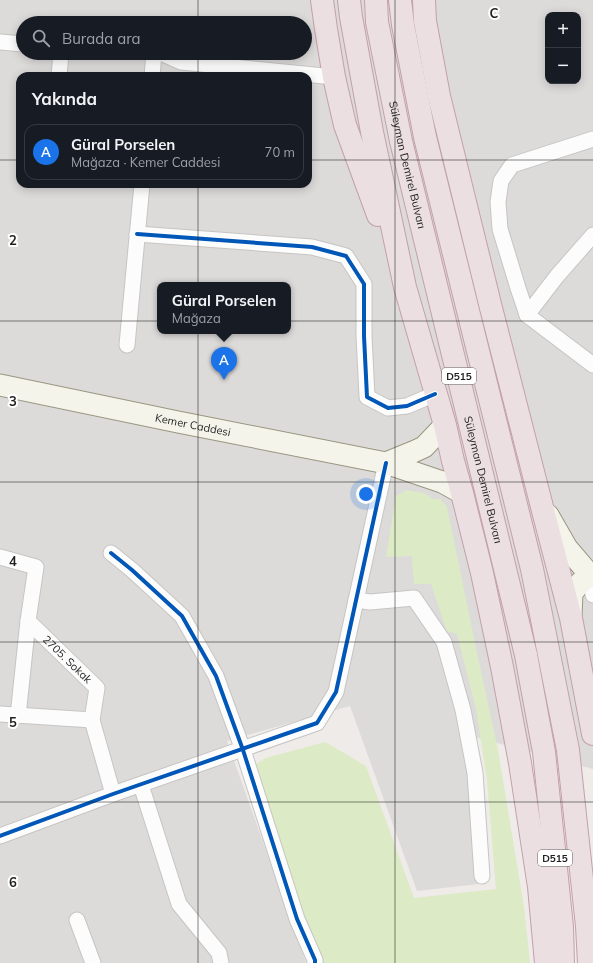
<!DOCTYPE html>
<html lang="tr">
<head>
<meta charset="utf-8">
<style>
	:root { --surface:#171b24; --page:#242831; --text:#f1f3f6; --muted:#9ea1a6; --line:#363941; --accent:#1a73e8 }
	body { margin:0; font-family:Mulish,sans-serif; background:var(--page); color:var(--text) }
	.controls { position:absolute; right:12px; top:12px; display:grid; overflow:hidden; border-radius:8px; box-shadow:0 2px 10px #0003 }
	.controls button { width:36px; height:36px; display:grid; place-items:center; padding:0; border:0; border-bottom:1px solid var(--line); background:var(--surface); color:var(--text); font:20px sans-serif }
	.you { position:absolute; left:366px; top:494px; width:14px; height:14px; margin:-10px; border:3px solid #fff; border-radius:50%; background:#1a73e8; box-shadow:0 0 0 6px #1a73e833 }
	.badge { display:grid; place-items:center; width:26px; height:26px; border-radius:50%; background:var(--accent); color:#fff; font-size:13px; font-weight:700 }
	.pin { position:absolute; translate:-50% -33px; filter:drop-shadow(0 1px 2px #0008) }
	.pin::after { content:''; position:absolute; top:21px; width:14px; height:12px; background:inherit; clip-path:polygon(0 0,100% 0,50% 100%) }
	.popup { position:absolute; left:157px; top:282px; width:134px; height:52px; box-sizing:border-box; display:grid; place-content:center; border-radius:8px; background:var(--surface); filter:drop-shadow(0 1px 3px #0005); font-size:13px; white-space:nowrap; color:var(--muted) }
	.popup b { font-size:15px; color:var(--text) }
	.popup::after { content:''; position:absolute; left:50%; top:100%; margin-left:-8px; border:8px solid transparent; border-top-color:var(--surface) }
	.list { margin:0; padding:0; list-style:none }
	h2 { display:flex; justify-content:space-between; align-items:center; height:52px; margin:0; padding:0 16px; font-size:17px }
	h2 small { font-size:13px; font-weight:400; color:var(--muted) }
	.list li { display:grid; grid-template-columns:26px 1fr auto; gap:12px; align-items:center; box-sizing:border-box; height:56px; margin:0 8px 8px; padding:0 8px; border:1px solid var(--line); border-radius:12px }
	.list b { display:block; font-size:15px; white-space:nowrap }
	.list p { margin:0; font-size:13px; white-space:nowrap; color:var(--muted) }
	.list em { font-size:13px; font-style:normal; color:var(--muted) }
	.icon { flex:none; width:22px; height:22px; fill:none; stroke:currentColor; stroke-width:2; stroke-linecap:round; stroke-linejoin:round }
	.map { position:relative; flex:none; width:593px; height:963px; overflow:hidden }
	.search { position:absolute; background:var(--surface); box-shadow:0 2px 10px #0003; left:16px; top:16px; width:296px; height:44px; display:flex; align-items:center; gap:10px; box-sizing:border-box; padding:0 14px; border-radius:22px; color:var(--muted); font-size:15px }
	.panel { position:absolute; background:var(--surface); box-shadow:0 2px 10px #0003; left:16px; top:72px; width:296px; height:116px; border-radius:12px }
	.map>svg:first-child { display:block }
	.residential { fill:#dddbd9; fill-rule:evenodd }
	.grass { fill:#dceac6 }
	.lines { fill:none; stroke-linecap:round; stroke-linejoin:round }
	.street-casing { stroke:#c6c5c4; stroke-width:17 }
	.secondary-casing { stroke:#989780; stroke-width:23 }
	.highway-casing { stroke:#c49fac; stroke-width:24 }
	.street { stroke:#fcfcfc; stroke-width:15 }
	.secondary { stroke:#f4f4eb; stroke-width:21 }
	.highway { stroke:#ebdfe1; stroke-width:22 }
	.cycleway-casing { stroke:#fff; stroke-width:6 }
	.cycleway { stroke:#0057b8; stroke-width:4 }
	.grid { fill:none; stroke:#1f1f1f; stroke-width:1; stroke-opacity:0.55 }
	.labels { text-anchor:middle; stroke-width:4; stroke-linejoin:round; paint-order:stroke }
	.shield { fill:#fff; stroke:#626262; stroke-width:1 }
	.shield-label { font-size:10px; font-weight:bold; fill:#1f1f1f }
	.street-label { font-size:11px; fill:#1f1f1f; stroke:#fff }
	.grid-label { font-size:13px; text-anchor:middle; font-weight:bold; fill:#1f1f1f; stroke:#fff; stroke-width:4; stroke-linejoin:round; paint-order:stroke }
</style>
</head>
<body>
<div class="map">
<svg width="593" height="963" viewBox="0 0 593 963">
	<rect width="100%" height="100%" fill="#eeebe8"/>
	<!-- residential -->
	<path class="residential" d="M 0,0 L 593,0 L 593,769 L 468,735 L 479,884 L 417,891 L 350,706 L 227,741 L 306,963 L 0,963 ZM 548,15 L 578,15 L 578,81 L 548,81 ZM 23,23 L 305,23 L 305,53 L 23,53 ZM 20,76 L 308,76 L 308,184 L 20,184 ZM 160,285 L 288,285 L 288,331 L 160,331 Z"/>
	<!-- grass -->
	<path class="grass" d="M 406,490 L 424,493 L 433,499 L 440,499 L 447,507 L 477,653 L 498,750 L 524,907 L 530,963 L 320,963 L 304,918 L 255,765 L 266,758 L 325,742 L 366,766 L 414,898 L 496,889 L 487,780 L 476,709 L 457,634 L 447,631 L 431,584 L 414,584 L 412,556 L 386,557 L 396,496 Z"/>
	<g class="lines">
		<defs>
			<g id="street">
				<path d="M 0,42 L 23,44"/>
				<path d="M 161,53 L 181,62 L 334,77"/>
				<path d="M 59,76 L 61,53"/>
				<path d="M 152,76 L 154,53"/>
				<path d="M 593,139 L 512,165 L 501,181 L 498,202 L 500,229 L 518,288 L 527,315 L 593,365"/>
				<path d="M 137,234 L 312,247 L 346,256 L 364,284 L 364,336 L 367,397 L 388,408 L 407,406 L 435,394"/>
				<path d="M 527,315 L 557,276 L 593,235"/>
				<path d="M 127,345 L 142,184"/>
				<path d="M 111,553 L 132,570 L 182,616 L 216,676 L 243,750 L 297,919 L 315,960 L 315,963"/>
				<path d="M 0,557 L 36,567 L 28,621 L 18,716"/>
				<path d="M 590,575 L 593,595"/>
				<path d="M 356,600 L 370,602 L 414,598 L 444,642 L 463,710 L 475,773 L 482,876"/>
				<path id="s1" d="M 28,621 L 97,688 L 92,720 L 113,794"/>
				<path d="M 0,714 L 92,720"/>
				<path d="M 141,785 L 179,904 L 219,953 L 221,963"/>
				<path d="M 0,836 L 113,794 L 317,723 L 336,692 L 386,463"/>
				<path d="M 77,920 L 93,963"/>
			</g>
			<g id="secondary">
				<path id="s2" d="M 0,385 L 178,422 L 386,463 L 442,482 L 462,493"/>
				<path d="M 386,463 L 413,452 L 424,447 L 445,425"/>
				<path d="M 548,515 L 567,548 L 590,575"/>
				<path d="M 571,616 L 572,593 L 581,582 L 590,575"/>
			</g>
			<g id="highway">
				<path d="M 322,0 L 326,29 L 334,77 L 345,125 L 378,215"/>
				<path d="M 349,0 L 351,17 L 372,132 L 405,287 L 445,425 L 453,461 L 462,493 L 482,573 L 502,667 L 520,763 L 539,887 L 546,963"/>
				<path id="s3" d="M 376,0 L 377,22 L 401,141 L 526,655 L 544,752 L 562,927 L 563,963"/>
				<path d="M 400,0 L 403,25 L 425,137 L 532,569 L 568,750 L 587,926 L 589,963"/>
				<path d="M 424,0 L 425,21 L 439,96 L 491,308 L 541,503 L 571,618 L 593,734"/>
			</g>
		</defs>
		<!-- street casing -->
		<use href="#street" class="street-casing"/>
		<!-- secondary casing -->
		<use href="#secondary" class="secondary-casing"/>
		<!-- highway casing -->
		<use href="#highway" class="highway-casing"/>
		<!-- street -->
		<use href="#street" class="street"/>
		<!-- secondary -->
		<use href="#secondary" class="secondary"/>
		<!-- highway -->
		<use href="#highway" class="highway"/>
		<defs>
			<path id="cycleway" d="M 137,234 L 312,247 L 346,256 L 364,284 L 364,336 L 367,397 L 388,408 L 407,406 L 435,394
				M 111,553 L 132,570 L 182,616 L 216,676 L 243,750 L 297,919 L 315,960 L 315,963
				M 0,836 L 113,794 L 317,723 L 336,692 L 386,463"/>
		</defs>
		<!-- cycleway casing -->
		<use href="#cycleway" class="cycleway-casing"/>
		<!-- cycleway -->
		<use href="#cycleway" class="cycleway"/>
	</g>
	<!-- grid -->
	<path class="grid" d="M 198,0 L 198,23M 395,0 L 395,963M 198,53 L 198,76M 0,160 L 20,160M 308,160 L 593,160M 198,184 L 198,963M 0,321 L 593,321M 0,482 L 593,482M 0,642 L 593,642M 0,802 L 593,802"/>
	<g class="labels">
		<!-- shield labels -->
		<g class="shield">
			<rect x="442" y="368" width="34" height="16" rx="3"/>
			<rect x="538" y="850" width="34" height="16" rx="3"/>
		</g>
		<g class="shield-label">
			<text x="459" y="380">D515</text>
			<text x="555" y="862">D515</text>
		</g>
		<!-- street labels -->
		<g class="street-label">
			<text dy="4" stroke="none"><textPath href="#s3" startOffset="168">Süleyman Demirel Bulvarı</textPath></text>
			<text dy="4" stroke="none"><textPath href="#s2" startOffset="197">Kemer Caddesi</textPath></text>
			<text dy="4" stroke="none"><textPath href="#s3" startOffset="492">Süleyman Demirel Bulvarı</textPath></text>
			<text dy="4" stroke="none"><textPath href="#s1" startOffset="55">2705. Sokak</textPath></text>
		</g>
	</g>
	<g class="grid-label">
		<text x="494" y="18">C</text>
		<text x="13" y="245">2</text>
		<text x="13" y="406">3</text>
		<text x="13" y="566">4</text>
		<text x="13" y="727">5</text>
		<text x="13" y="887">6</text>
	</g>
</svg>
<div class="controls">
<button>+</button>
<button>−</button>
</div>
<div class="you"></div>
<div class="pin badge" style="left:224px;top:380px">A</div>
<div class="popup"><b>Güral Porselen</b>Mağaza</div>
<div class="search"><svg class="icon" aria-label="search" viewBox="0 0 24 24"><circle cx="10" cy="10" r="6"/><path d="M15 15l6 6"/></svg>Burada ara</div>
<section class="panel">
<h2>Yakında<small></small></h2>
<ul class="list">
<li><span class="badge">A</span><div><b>Güral Porselen</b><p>Mağaza · Kemer Caddesi</p></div><em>70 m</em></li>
</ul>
</section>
</div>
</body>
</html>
